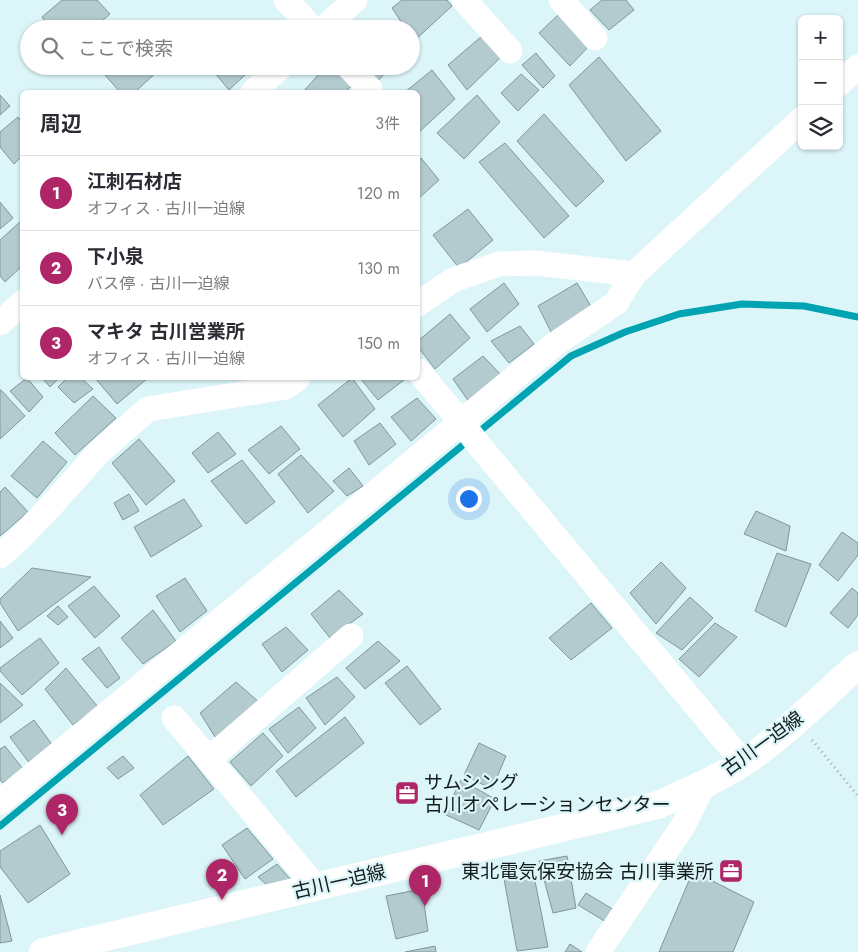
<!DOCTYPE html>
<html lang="ja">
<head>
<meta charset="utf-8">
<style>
	:root { --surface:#fff; --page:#f7f7f7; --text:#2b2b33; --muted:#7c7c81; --line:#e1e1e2; --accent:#af2668 }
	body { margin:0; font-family:Jost,"Noto Sans JP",sans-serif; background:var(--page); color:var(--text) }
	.controls { position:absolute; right:15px; top:15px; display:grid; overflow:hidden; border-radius:8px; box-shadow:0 1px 4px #0004 }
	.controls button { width:45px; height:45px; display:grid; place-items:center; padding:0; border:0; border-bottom:1px solid var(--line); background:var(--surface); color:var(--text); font:25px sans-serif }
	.you { position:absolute; left:468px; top:498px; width:18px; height:18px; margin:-12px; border:4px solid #fff; border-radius:50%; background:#1a73e8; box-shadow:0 0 0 8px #1a73e833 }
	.badge { display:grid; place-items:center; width:32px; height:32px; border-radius:50%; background:var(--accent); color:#fff; font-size:16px; font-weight:700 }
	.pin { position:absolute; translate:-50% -41px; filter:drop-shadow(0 1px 2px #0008) }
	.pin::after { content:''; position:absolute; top:26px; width:18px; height:15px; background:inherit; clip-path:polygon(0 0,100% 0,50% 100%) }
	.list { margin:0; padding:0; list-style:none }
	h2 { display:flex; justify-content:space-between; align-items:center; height:65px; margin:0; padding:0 20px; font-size:21px }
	h2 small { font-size:16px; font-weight:400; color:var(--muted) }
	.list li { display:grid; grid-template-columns:32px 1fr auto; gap:15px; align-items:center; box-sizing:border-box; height:75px; padding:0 20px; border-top:1px solid var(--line) }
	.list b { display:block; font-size:19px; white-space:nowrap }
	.list p { margin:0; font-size:16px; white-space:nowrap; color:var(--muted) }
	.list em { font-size:16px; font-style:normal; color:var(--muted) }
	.icon { flex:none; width:28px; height:28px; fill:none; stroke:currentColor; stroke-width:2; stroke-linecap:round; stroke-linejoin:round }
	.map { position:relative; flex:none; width:858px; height:952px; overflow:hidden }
	.search { position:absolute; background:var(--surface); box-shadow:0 1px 4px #0004; left:20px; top:20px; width:400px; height:55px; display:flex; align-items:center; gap:12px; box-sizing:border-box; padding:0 18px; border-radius:28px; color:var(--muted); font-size:19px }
	.panel { position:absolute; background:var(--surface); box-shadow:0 1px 4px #0004; left:20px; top:90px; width:400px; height:290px; border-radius:8px }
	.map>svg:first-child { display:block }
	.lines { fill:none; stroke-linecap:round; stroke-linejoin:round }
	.stream { stroke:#00a3b2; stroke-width:7 }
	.building { fill:#b3cbce; stroke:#80979a }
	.path { stroke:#99acae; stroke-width:3; stroke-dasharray:1 4; stroke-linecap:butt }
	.minor { stroke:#fff; stroke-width:25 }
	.major { stroke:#fff; stroke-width:28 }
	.labels { text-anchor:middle; stroke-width:4.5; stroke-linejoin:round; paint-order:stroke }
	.street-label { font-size:19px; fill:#141c1e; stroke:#dcf5f8 }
	.poi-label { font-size:19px; fill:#141c1e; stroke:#dcf5f8; text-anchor:start }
</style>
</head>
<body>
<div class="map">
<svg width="858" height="952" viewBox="0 0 858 952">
	<rect width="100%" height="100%" fill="#dcf5f8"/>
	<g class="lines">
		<!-- stream -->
		<path class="stream" d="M 0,826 L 571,356 L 625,332 L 679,314 L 742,304 L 804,306 L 858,317"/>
	</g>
	<!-- building -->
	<path class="building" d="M 62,0 L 97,0 L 110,14 L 93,29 L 51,29 L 42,17 Z
		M 402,0 L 447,0 L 452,6 L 414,41 L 411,37 L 411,29 L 406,29 L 392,8 Z
		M 602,0 L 626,0 L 634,10 L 609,30 L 590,10 Z
		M 559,14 L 589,46 L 570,66 L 539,33 Z
		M 482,36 L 501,57 L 467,90 L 448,65 Z
		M 536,53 L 555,76 L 543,88 L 522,65 Z
		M 599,57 L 661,131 L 626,161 L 569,85 Z
		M 115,66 L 158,66 L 160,69 L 135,92 L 120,92 L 105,75 Z
		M 209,66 L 239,66 L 246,74 L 229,90 Z
		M 326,66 L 335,66 L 353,85 L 345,92 L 303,92 Z
		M 359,66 L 385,66 L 388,70 L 375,84 Z
		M 432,70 L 455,99 L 418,133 L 418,92 L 405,92 Z
		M 521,74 L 539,90 L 518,111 L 501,93 Z
		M 0,95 L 10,106 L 0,115 Z
		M 477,95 L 500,122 L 464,159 L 437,133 Z
		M 544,114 L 604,181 L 576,207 L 517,141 Z
		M 18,117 L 22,123 L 22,156 L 14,164 L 0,147 L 0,132 Z
		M 505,143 L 569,216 L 544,238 L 479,162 Z
		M 421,158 L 439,180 L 418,199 L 418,161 Z
		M 0,202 L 13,218 L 0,229 Z
		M 468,209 L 493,240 L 459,268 L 433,235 Z
		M 20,222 L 22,225 L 22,266 L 5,282 L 0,276 L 0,240 Z
		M 504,283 L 519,304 L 487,332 L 470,309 Z
		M 577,283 L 592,308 L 552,334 L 538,306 Z
		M 450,314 L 470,338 L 435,369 L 418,347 L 418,341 Z
		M 520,326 L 534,344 L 509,363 L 491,341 Z
		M 483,356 L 501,375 L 469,402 L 453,379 Z
		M 27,378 L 43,397 L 29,412 L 10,391 Z
		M 42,378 L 59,378 L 50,387 Z
		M 67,378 L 81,378 L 93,389 L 74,403 L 58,387 Z
		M 95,378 L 148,378 L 117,404 Z
		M 352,378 L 375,409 L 343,437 L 318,405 Z
		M 360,378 L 402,378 L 404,380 L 378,400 Z
		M 0,390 L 1,390 L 25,416 L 0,439 Z
		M 93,396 L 116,418 L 75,455 L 55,433 Z
		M 417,398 L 436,419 L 411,441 L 391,417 Z
		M 380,423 L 396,444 L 369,465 L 354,441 Z
		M 281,426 L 300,449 L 269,474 L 248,450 Z
		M 218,432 L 236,454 L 208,473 L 192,453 Z
		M 139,439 L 175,481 L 146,505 L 112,463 Z
		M 43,441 L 67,462 L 37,498 L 11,476 Z
		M 301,455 L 334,491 L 308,513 L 278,474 Z
		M 242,460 L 275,502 L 246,524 L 211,481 Z
		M 349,468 L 363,486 L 347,496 L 333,481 Z
		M 5,487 L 28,512 L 0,536 L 0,492 Z
		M 129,494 L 139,511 L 123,520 L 114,503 Z
		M 184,499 L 202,526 L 151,557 L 134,527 Z
		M 756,511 L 790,526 L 786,551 L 744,534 Z
		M 842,532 L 858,543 L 858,555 L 838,581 L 819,565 Z
		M 777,553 L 811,564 L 786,627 L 755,611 Z
		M 661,562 L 686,588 L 656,624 L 630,593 Z
		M 32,568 L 91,577 L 18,631 L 0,603 L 0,599 Z
		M 185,578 L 207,611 L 180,632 L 156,596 Z
		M 94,586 L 120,616 L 95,638 L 68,606 Z
		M 852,588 L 858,593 L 858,615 L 848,628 L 830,613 Z
		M 339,590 L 363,614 L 330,638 L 311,614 Z
		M 690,597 L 713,618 L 682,650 L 656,633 Z
		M 591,603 L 612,628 L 571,660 L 549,638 Z
		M 58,606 L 68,617 L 58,625 L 47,616 Z
		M 153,610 L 176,641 L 143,664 L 121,638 Z
		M 0,621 L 13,638 L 0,648 Z
		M 715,623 L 737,637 L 699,677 L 679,659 Z
		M 286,627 L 308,650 L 282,672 L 262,644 Z
		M 40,638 L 59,663 L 22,695 L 0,671 L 0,668 Z
		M 378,641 L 400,661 L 365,689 L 346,668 Z
		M 99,647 L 120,678 L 107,688 L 82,659 Z
		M 407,666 L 441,709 L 420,725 L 385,683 Z
		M 66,668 L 98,707 L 73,725 L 45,689 Z
		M 337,677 L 355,697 L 325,725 L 306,698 Z
		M 236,682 L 260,703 L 217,740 L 200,713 Z
		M 0,683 L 23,705 L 0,723 Z
		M 299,707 L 316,728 L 288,753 L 269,729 Z
		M 345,717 L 364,743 L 296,797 L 276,771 Z
		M 34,720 L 53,746 L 30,764 L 10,737 Z
		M 263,733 L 283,756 L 251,786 L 230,762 Z
		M 479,743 L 506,756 L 492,789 L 464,775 Z
		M 5,746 L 23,769 L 3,783 L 0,780 L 0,749 Z
		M 123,756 L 134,768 L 118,779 L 107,768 Z
		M 188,756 L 214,789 L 163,825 L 140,795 Z
		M 461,780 L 495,799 L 479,830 L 444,814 Z
		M 40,825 L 70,874 L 28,903 L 0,867 L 0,851 Z
		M 247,828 L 273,859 L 245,879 L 222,845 Z
		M 567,856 L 576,908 L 553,913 L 539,861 Z
		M 277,864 L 291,880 L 268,886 L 258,877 Z
		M 693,871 L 754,902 L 733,952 L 659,952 Z
		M 534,876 L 548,947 L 517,951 L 504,879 Z
		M 422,889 L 428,931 L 396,939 L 386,896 Z
		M 586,893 L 619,913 L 611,925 L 578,905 Z
		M 0,895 L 12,941 L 0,943 Z
		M 570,944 L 582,952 L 565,952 Z
		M 435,946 L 436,952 L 405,952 Z"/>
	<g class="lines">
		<!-- path -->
		<path class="path" d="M 812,740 L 858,796"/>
		<!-- minor -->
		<path class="minor" d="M 286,0 L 313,29
			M 464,0 L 510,51
			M 561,0 L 595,38
			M 323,29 L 355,0
			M 348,66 L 370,89
			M 839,84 L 858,67
			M 253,92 L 282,66
			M 418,304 L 453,280 L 499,264 L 535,263 L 634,274 L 802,119
			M 0,323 L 22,303
			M 418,371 L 461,422 L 478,444 L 743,762
			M 0,556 L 19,539 L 49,508 L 99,452 L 148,409 L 286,387 L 298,378
			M 174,718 L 316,887
			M 209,759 L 351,636
			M 0,802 L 461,422 L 555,344 L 616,303 L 634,274
			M 598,952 L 683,826 L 704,784"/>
		<!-- major -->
		<path class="major" d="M 43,952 L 658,805 C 686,792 719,779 744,762 C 785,734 821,698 858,665"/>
	</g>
	<!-- icons -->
	<defs>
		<symbol id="office-square" viewBox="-11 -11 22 22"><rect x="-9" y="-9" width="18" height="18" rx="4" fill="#af2668" stroke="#dcf5f8"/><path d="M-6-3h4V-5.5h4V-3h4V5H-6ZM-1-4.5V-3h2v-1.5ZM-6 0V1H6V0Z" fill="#fff"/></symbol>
	</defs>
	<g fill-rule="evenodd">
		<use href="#office-square" x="393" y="779" width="28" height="28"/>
		<use href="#office-square" x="717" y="857" width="28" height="28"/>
	</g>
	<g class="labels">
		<!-- street labels -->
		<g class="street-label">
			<text transform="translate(762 743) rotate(-36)" y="7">古川一迫線</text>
			<text transform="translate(339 881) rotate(-13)" y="7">古川一迫線</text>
		</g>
		<!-- poi labels -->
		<g class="poi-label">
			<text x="424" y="789">サムシング<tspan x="424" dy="22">古川オペレーションセンター</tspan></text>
			<text x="714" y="878" text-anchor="end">東北電気保安協会 古川事業所</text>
		</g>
	</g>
</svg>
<div class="controls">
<button>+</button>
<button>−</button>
<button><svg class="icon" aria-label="layers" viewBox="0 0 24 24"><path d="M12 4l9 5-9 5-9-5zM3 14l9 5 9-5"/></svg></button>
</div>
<div class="you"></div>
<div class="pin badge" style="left:425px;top:906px">1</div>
<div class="pin badge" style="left:222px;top:900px">2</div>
<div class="pin badge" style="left:62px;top:835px">3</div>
<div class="search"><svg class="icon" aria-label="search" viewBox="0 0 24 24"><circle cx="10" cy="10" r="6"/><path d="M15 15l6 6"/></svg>ここで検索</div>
<section class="panel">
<h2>周辺<small>3件</small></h2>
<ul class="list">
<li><span class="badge">1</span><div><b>江刺石材店</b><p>オフィス · 古川一迫線</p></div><em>120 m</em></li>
<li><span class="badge">2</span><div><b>下小泉</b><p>バス停 · 古川一迫線</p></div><em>130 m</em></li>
<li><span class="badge">3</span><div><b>マキタ 古川営業所</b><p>オフィス · 古川一迫線</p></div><em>150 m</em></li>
</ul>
</section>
</div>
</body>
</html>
